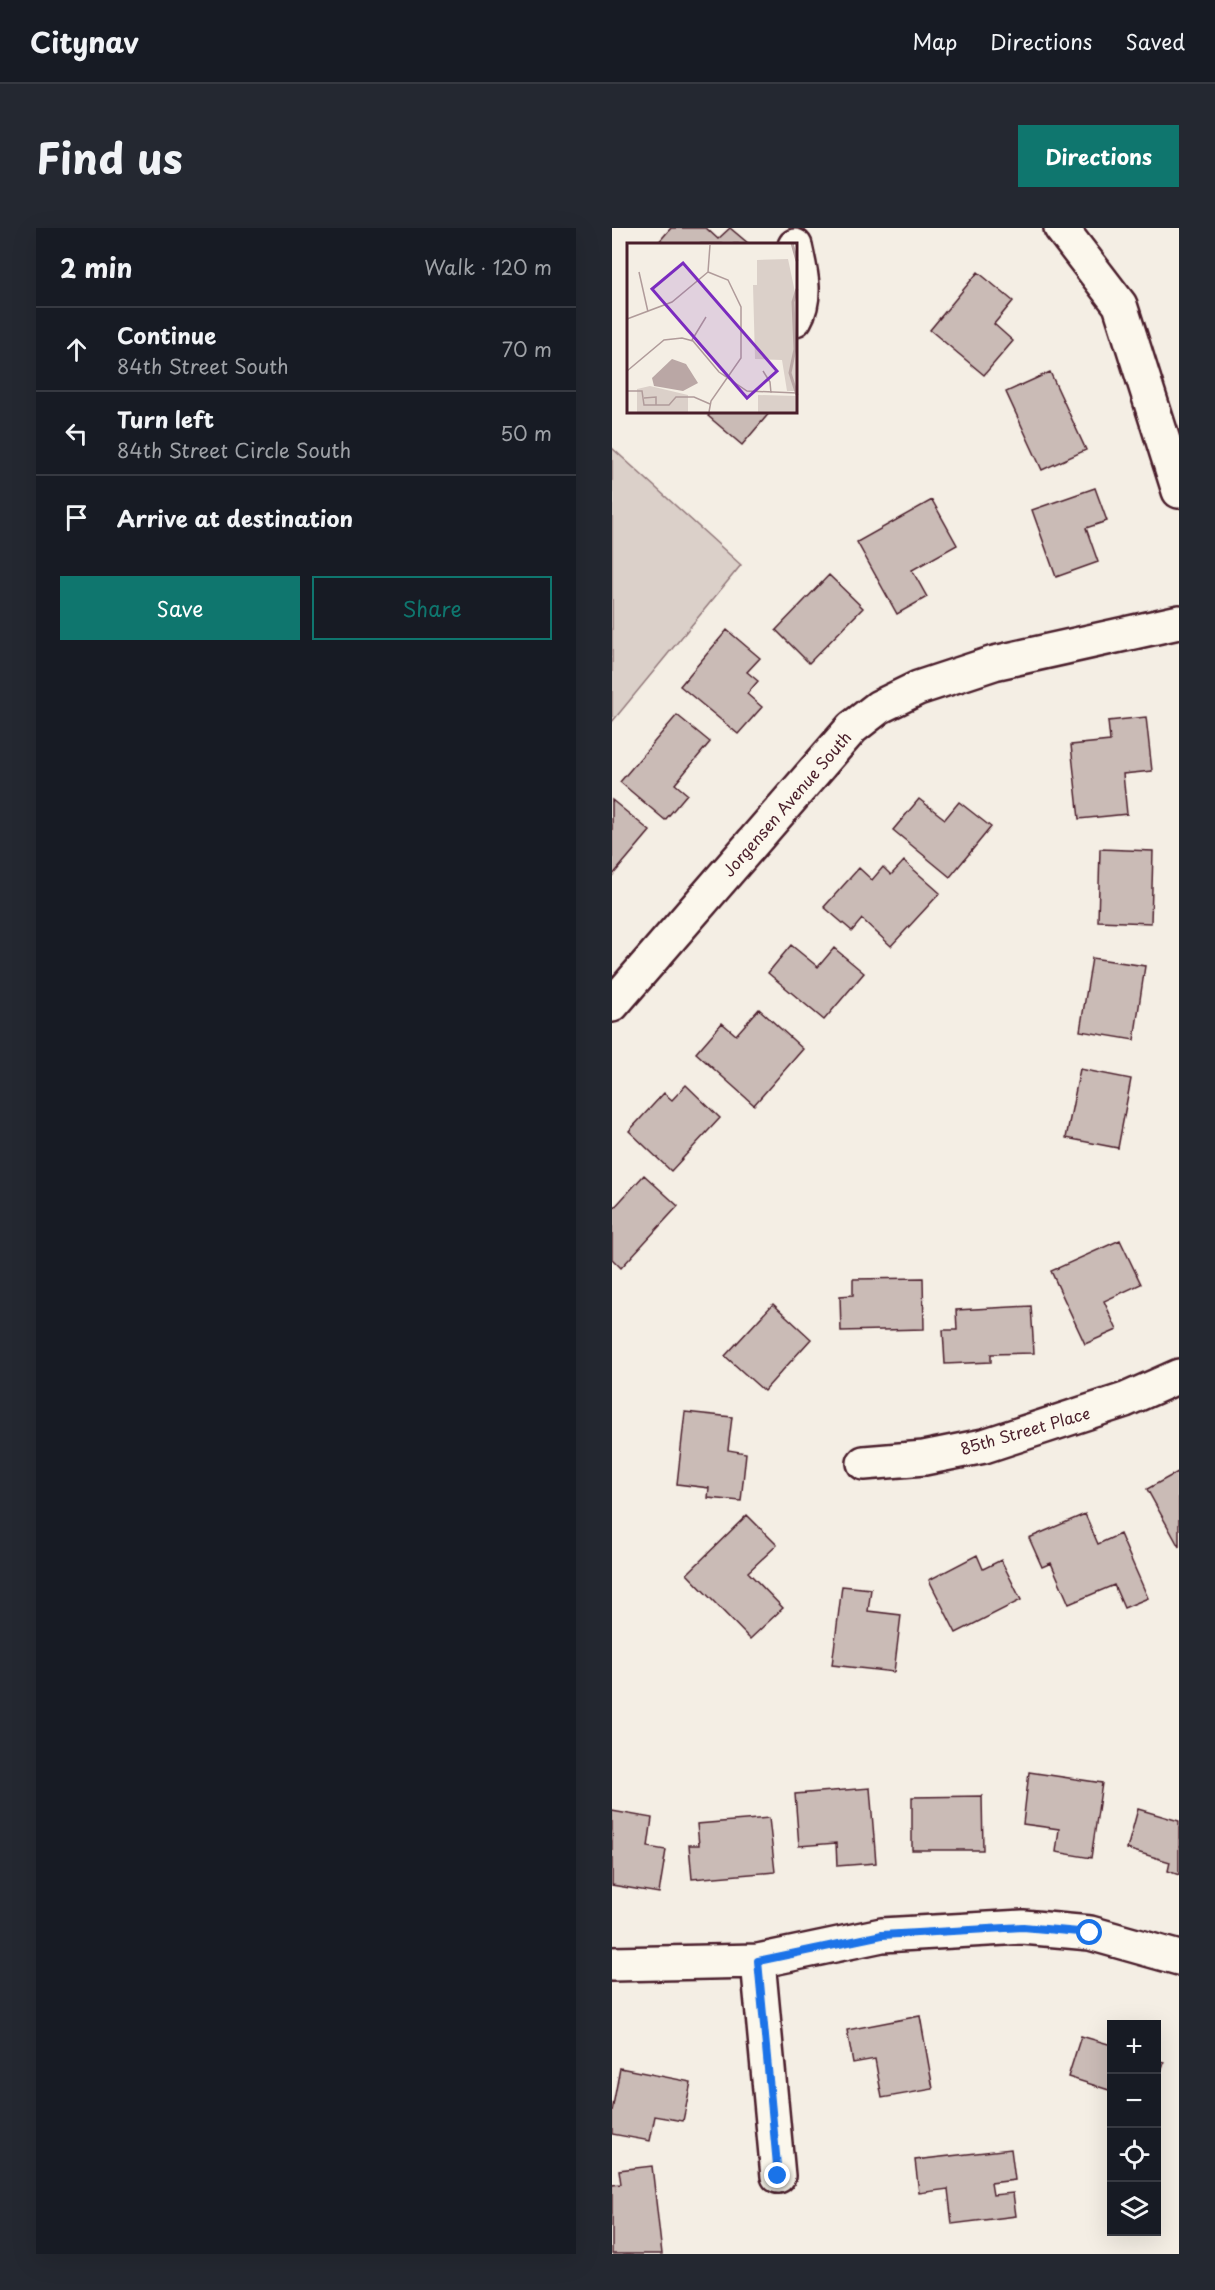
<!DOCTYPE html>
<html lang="en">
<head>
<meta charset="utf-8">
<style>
  :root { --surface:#171b24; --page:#242831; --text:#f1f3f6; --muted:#9ea1a6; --line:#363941; --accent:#0f766e }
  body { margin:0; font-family:"Playpen Sans",sans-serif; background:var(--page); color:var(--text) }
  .controls { position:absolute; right:18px; bottom:18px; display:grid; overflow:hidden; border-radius:0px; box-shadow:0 6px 24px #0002 }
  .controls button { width:54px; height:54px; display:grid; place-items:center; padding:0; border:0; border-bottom:2px solid var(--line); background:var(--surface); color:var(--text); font:30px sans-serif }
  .stop { position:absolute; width:18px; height:18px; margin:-14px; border:4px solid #1a73e8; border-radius:50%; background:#fff }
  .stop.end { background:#1a73e8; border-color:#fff; box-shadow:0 2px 6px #0008 }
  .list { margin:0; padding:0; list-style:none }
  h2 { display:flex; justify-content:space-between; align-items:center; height:78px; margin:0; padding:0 24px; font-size:26px }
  h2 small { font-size:20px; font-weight:400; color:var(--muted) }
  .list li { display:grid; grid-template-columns:39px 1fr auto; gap:18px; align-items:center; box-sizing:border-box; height:84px; padding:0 24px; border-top:2px solid var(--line) }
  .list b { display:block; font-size:22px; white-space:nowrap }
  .list p { margin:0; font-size:20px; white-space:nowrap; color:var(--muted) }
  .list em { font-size:20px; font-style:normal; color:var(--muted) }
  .actions { display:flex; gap:12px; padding:18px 24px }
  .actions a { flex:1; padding:14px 0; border:2px solid var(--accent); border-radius:0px; text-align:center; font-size:21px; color:var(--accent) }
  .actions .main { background:var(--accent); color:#fff }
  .icon { flex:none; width:33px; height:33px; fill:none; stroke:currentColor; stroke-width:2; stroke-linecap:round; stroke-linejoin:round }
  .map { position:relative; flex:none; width:567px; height:2026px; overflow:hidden; border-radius:0px }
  header { display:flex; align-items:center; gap:36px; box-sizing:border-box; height:84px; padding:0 30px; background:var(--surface); border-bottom:2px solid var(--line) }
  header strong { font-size:28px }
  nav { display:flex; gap:33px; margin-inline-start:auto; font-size:21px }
  .intro { display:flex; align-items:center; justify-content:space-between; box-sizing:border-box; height:144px; padding:0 36px }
  h1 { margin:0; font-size:42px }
  .button { padding:15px 27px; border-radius:0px; background:var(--accent); color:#fff; font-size:21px; font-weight:700 }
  main { display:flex; gap:36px; padding:0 36px }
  aside { flex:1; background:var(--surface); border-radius:0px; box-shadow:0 6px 24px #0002 }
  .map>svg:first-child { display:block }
  .green { fill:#dbd0c9; stroke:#92787a; stroke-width:1.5 }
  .building { fill:#cabbb6; stroke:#4a1f2b; stroke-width:1.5 }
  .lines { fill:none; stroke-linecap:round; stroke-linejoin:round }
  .minor-casing { stroke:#4a1f2b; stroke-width:38 }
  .minor { stroke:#fbf7ec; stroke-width:33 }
  .route { stroke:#1a73e8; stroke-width:8 }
  .labels { text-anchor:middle; stroke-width:6; stroke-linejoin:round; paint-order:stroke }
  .street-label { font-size:16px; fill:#4a1f2b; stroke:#fbf7ec }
  .inset-river { fill:none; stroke:#baa7a5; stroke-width:3 }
  .inset-road { fill:none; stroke:#b09b9a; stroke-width:1.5 }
  .view { fill:#7b2cbf; fill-opacity:0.15; stroke:#7b2cbf; stroke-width:3 }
  .inset-edge { fill:none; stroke:#4a1f2b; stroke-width:3 }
</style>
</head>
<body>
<header>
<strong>Citynav</strong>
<nav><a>Map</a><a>Directions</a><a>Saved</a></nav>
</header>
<div class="intro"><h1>Find us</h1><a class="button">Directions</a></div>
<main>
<aside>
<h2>2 min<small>Walk · 120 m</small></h2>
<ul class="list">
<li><svg class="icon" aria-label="ahead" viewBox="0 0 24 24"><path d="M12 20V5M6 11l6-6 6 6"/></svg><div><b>Continue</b><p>84th Street South</p></div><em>70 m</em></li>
<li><svg class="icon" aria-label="left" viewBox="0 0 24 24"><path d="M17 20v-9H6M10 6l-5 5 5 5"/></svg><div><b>Turn left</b><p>84th Street Circle South</p></div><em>50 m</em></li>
<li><svg class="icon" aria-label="arrive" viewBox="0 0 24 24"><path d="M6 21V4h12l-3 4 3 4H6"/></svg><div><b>Arrive at destination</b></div></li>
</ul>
<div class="actions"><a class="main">Save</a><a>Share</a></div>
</aside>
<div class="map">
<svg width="567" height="2026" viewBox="0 0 567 2026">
  <rect width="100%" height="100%" fill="#f4eee4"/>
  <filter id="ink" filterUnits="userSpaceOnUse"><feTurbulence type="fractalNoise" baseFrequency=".0167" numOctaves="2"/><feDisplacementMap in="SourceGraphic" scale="12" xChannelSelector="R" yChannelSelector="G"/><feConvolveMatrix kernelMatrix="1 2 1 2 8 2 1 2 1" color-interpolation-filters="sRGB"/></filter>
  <g filter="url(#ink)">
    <!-- green -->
    <path class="green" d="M0 220 129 337 0 494Z"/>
    <!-- building -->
    <path class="building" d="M59 0H94L106 11 118 0 137 16H45Z
      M366 44 401 73 382 96 401 113 372 147 318 102Z
      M438 144 474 222 430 242 394 164Z
      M101 183H159L130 217 96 188Z
      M483 260 495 293 474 300 486 334 444 349 420 282Z
      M320 272 345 317 300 342 315 369 285 386 245 314Z
      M217 347 251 380 197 435 164 402Z
      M115 402 148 430 135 444 146 453 135 466 150 479 126 506 68 458Z
      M65 487 98 514 63 556 75 566 53 592 8 554Z
      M534 489 540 543 511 546 515 586 467 591 459 517 498 513 496 493Z
      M307 571 333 591 347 574 379 599 338 649 281 602Z
      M0 572 38 603 0 648Z
      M488 621 541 623 539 695 486 693Z
      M292 633 328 665 279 718 250 691 240 703 212 679 247 640 260 652 271 639 279 647Z
      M179 717 206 739 222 720 252 745 212 792 156 745Z
      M480 730 533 738 522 812 468 803Z
      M147 781 191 821 142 877 84 825 110 795 124 807Z
      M468 841 519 851 506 920 454 910Z
      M74 857 108 890 59 943 17 903 52 865 60 872Z
      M32 947 66 978 9 1040 0 1031V982Z
      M508 1012 529 1056 492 1073 505 1102 473 1116 439 1043Z
      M311 1050 312 1101 229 1103 228 1068 241 1067V1051Z
      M161 1076 199 1111 152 1163 113 1128Z
      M419 1078 422 1125 379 1126V1134L333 1136 331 1102H345L344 1082Z
      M73 1184 120 1189 116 1222 134 1225 129 1273 96 1270 97 1260 65 1256Z
      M566 1244 567 1245V1319L535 1261Z
      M473 1286 486 1316 508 1306 536 1370 512 1380 502 1357 457 1376 439 1335 430 1339 417 1310Z
      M135 1287 165 1317 136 1344 171 1380 138 1411 75 1346Z
      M365 1327 371 1341 389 1332 409 1372 344 1405 317 1352Z
      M230 1358 259 1361 256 1383 289 1387 282 1444 220 1437Z
      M417 1544 490 1555 479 1630 444 1624 447 1601 411 1596Z
      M258 1560 264 1635 225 1638 224 1615 187 1618 183 1566Z
      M370 1568 371 1622H300V1569Z
      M526 1581 567 1593V1647L556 1643 558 1634 515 1621Z
      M0 1583 40 1590 36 1619 54 1622 47 1665 0 1657Z
      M157 1590 163 1644 80 1651 77 1617H87L85 1596Z
      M308 1788 321 1861 270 1870 263 1831 241 1835 235 1802Z
      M469 1808 500 1817V1863L456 1849Z
      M544 1832 552 1834 544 1859Z
      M8 1840 79 1854 71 1893 43 1888 38 1913 0 1906V1883Z
      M399 1921 403 1952 379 1955 381 1967 401 1965 404 1988 340 1996 336 1961 307 1965 303 1932Z
      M40 1938 50 2026H0V1957L9 1956 7 1942Z"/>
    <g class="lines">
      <defs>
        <path id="minor" d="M449 0 508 77 567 263
          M183 18C188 42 196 68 183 91
          M0 777 240 500 267 479 306 460 382 435 567 394
          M252 1235 312 1230 372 1218 513 1172 567 1148
          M146 1733 166 1948
          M0 1736 146 1733 270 1707 411 1699 478 1705 567 1730"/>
      </defs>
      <!-- minor casing -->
      <use href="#minor" class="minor-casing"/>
      <!-- minor -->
      <use href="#minor" class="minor"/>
    </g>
  </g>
  <g class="lines" filter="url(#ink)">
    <!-- route -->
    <path class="route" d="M166 1948 146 1733 270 1707 411 1699 478 1705"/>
  </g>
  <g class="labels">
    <!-- street labels -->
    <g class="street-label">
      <text transform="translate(175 576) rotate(-49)" y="6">Jorgensen Avenue South</text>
      <text transform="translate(413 1203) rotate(-16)" y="6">85th Street Place</text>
    </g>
  </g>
  <!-- overview -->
  <g transform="translate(15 15)">
    <rect width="170" height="170" fill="#f4eee4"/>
    <path d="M161 16 169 54V148H160L155 117 128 116 126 42H130V17ZM23 143 61 152V169H10V146ZM131 152 169 153V169H131Z" fill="#dbd0c9"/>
    <path d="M45 116 59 121 71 140 56 148 27 143 25 135Z" fill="#baa7a5"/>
    <path class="inset-river" d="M165 0 170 18M170 46 166 59 168 106 163 130 170 152"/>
    <path class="inset-road" d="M12 29 21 69M81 29 101 37 114 64V115L84 158 82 169M81 29 83 2M0 76 45 59 81 29M65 97 79 74M0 128 37 97 55 95 66 98 92 129 120 148 170 150M136 128 143 139 144 150M0 148H15L17 162H42L49 154H67L83 161M17 155 29 154V162"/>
    <path class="view" d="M56 20 150 128 120 155 25 46Z"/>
    <rect width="170" height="170" class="inset-edge"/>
  </g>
</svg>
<div class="controls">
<button>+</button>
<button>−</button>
<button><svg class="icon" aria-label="locate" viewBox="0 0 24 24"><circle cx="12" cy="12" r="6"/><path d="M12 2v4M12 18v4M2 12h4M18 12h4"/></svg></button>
<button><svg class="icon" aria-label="layers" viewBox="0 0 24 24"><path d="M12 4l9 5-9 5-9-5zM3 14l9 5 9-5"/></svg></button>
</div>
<div class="stop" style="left:478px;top:1705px"></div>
<div class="stop end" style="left:166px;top:1948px"></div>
</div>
</main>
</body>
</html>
